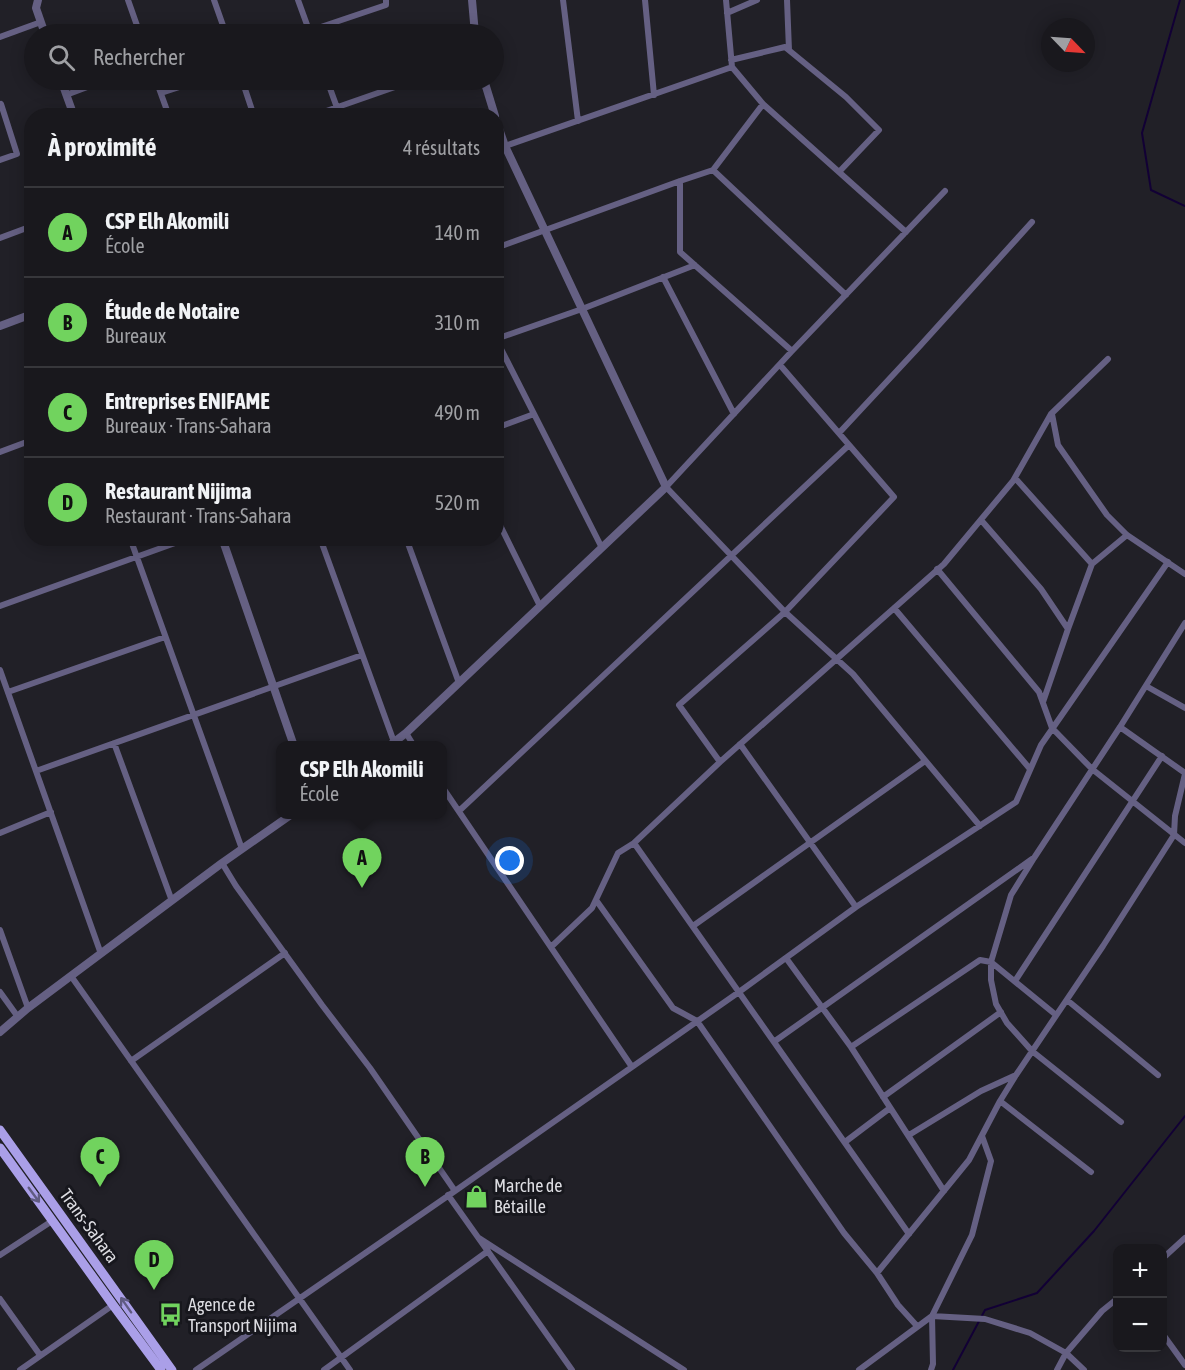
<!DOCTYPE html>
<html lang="fr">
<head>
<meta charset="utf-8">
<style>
  :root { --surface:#19181d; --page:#222126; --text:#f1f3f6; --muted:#9fa0a4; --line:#37373b; --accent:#71d35e }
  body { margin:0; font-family:"Asap Condensed",sans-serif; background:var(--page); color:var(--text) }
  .controls { position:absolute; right:18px; bottom:18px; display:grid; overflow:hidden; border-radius:12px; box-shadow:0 3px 15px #0003 }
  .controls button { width:54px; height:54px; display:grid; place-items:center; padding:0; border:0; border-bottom:2px solid var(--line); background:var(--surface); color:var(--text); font:30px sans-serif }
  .compass { position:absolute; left:1041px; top:18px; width:54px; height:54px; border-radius:50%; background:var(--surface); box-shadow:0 3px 15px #0003; rotate:115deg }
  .you { position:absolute; left:510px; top:861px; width:21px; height:21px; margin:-15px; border:4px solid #fff; border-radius:50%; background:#1a73e8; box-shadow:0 0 0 9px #1a73e833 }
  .badge { display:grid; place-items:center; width:39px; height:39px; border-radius:50%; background:var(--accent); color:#111; font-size:20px; font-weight:700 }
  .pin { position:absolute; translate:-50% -50px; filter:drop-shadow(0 2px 3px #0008) }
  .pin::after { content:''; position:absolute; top:32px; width:21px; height:18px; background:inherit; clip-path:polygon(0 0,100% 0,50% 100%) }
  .popup { position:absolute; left:276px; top:741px; width:171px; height:78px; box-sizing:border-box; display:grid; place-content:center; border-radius:12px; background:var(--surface); filter:drop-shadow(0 2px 4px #0005); font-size:20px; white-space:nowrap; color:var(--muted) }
  .popup b { font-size:22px; color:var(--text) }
  .popup::after { content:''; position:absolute; left:50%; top:100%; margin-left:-12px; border:12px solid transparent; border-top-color:var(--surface) }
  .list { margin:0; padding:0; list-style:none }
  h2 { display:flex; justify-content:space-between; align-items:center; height:78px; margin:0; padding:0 24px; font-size:26px }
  h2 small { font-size:20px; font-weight:400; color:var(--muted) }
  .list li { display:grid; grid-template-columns:39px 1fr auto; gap:18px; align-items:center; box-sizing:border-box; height:90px; padding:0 24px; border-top:2px solid var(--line) }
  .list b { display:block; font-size:22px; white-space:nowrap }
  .list p { margin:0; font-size:20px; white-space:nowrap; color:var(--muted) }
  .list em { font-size:20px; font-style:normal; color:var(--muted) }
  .icon { flex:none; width:33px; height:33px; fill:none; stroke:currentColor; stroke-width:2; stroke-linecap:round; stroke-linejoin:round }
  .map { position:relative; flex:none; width:1185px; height:1370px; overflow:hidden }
  .search { position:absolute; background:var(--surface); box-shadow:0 3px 15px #0003; left:24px; top:24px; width:480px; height:66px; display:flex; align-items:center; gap:15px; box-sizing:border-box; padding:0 21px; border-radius:33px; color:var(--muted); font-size:22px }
  .panel { position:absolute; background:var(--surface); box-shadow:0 3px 15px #0003; left:24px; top:108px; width:480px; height:438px; border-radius:24px }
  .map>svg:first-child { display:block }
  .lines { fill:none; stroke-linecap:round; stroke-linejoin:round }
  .stream { stroke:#120035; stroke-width:2 }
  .minor { stroke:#656083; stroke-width:6 }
  .tertiary { stroke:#656083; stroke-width:8 }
  .primary { stroke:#aa9fe8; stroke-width:9 }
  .oneway { stroke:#605b82 }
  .labels { text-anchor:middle; stroke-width:6; stroke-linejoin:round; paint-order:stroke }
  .poi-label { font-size:18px; fill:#dcdce1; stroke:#17171d; text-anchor:start }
  .street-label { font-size:18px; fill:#dcdce1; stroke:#17171d }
</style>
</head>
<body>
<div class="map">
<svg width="1185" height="1370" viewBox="0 0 1185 1370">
  <rect width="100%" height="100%" fill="#212027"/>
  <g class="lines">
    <!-- stream -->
    <path class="stream" d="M1180 0 1142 133 1151 190 1185 206
      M953 1370 985 1310 1037 1293 1094 1231 1185 1116"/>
    <!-- minor -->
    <path class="minor" d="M128 0 140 34
      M214 0 226 34
      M298 0 310 33
      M563 0 578 121
      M645 0 654 95
      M726 0 732 67 763 104 906 232
      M787 0 789 50
      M727 13 757 0
      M309 31 386 5V0
      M0 37 41 22
      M731 60 785 47 846 97 879 130 839 172
      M156 80 169 116
      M242 80 254 116
      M327 80 340 116
      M161 93 201 80
      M66 95 106 80
      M0 105 1 104 17 154 0 160
      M312 116 415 80
      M505 146 732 67
      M713 170 846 295
      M680 181V252L792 351
      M945 191 792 351 666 487 785 612 853 674 980 826
      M0 238 32 226
      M496 248 680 181 713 170 763 104
      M663 277 734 414
      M496 339 602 548
      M496 339 582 309 695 265
      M1052 414 1058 445 1107 515 1127 535 1185 574
      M496 428 534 414
      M839 433 919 347 1032 222
      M0 452 32 440
      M1015 478 1092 564 1068 629
      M496 517 540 606
      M981 520 1041 589 1068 629 1043 702
      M130 538 242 849
      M320 538 394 742
      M406 538 459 683
      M1092 564 1127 535
      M937 569 1039 692 1052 728 1092 769 1185 843
      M0 606 189 538
      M894 608 1030 769
      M0 670 101 954
      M1146 686 1185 708
      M8 692 165 637
      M1120 727 1185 773
      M406 733 414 746
      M114 743 172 901
      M740 744 856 907
      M720 762 679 705 785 612 894 497 780 365
      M36 771 362 655
      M443 788 632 1067
      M459 811 849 445
      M0 833 51 812
      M634 843 909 1234
      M222 863 236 886 322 1005 370 1068 455 1191
      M596 900 673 1008 697 1021 844 1233 877 1273 898 1305 917 1326
      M693 926 925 761
      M0 930 28 1008
      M551 947 592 908 618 853 634 843 720 762 944 564 1013 481 1051 414 1108 359
      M786 958 851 1047 944 1191
      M71 976 350 1370
      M1015 981 1162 756
      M0 992 18 1017
      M1067 1000 1158 1075
      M775 1041 1032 859
      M851 1047 980 960 991 962 1056 1015
      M131 1061 285 953
      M883 1097 1001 1012
      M1000 1101 1091 1172
      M1121 1122 1032 1051 1007 1023 996 1004 991 980V962L1011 895 1034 858 1120 727 1185 623
      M909 1135 981 1091 1016 1075
      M845 1142 890 1108
      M448 1195 572 1370
      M479 1238 684 1370
      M0 1255 52 1221
      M1162 1259 1185 1238
      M877 1273 969 1160 1000 1101 1016 1075 1103 946 1174 835 1175 816 1185 774
      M0 1299 40 1355
      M1162 1333 1185 1365
      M20 1370 113 1305
      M196 1370 455 1191 739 992 856 907 1016 802 1041 745 1168 562
      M324 1370 488 1251
      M859 1370 932 1316 985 1319 1030 1333 1066 1353 1084 1370
      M931 1370 933 1364 932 1316 972 1235 991 1161 982 1136
      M1057 1370 1066 1353 1102 1311 1118 1298"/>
    <!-- tertiary -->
    <path class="tertiary" d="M38 0 36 8 45 34
      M472 0 475 34
      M61 80 74 116
      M484 80 495 116
      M0 326 32 314
      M222 538 294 746
      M389 746 406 733 666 487 505 146 496 120
      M0 1032 28 1008 222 863 292 814"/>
    <!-- primary -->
    <path class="primary" d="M0 1130 172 1370
      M0 1148 113 1305 161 1370"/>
  </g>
  <!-- one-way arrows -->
  <defs><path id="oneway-shaft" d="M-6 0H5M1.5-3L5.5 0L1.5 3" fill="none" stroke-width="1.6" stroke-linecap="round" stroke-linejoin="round" transform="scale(1.5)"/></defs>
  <g class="oneway">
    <use href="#oneway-shaft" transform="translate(34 1195) rotate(54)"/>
    <use href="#oneway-shaft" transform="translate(126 1305) rotate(-125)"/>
  </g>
  <!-- icons -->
  <defs>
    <symbol id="shop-bare" viewBox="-9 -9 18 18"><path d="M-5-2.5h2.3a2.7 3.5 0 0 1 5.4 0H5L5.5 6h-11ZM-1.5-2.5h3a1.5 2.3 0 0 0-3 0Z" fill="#71d35e" stroke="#17171d" stroke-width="2.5" paint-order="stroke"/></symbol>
    <symbol id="bus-bare" viewBox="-9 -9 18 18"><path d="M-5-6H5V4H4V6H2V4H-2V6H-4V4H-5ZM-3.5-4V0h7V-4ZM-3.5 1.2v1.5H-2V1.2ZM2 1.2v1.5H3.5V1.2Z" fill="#71d35e" stroke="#17171d" stroke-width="2.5" paint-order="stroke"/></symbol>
  </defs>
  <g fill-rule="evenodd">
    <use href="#shop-bare" x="460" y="1180" width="33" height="33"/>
    <use href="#bus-bare" x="154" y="1298" width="33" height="33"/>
  </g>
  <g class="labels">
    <!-- poi labels -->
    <g class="poi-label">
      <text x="494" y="1192">Marche de<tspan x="494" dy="21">Bétaille</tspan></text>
      <text x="188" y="1311">Agence de<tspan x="188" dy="21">Transport Nijima</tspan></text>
    </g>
    <!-- street labels -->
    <g class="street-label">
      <text transform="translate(89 1226) rotate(54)" y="6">Trans-Sahara</text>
    </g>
  </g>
</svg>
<div class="controls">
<button>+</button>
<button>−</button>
</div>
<svg class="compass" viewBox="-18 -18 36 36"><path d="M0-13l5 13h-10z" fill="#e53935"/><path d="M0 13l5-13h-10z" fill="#9fa0a4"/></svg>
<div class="you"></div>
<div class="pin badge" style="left:362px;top:888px">A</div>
<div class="popup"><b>CSP Elh Akomili</b>École</div>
<div class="pin badge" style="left:425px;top:1187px">B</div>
<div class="pin badge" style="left:100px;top:1187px">C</div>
<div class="pin badge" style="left:154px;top:1290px">D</div>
<div class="search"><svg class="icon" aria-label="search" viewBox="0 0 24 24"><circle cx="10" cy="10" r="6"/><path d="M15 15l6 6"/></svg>Rechercher</div>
<section class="panel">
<h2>À proximité<small>4 résultats</small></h2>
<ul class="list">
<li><span class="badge">A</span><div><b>CSP Elh Akomili</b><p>École</p></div><em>140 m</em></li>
<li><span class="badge">B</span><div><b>Étude de Notaire</b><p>Bureaux</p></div><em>310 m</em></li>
<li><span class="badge">C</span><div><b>Entreprises ENIFAME</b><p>Bureaux · Trans-Sahara</p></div><em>490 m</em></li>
<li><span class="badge">D</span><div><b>Restaurant Nijima</b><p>Restaurant · Trans-Sahara</p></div><em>520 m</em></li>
</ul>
</section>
</div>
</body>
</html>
